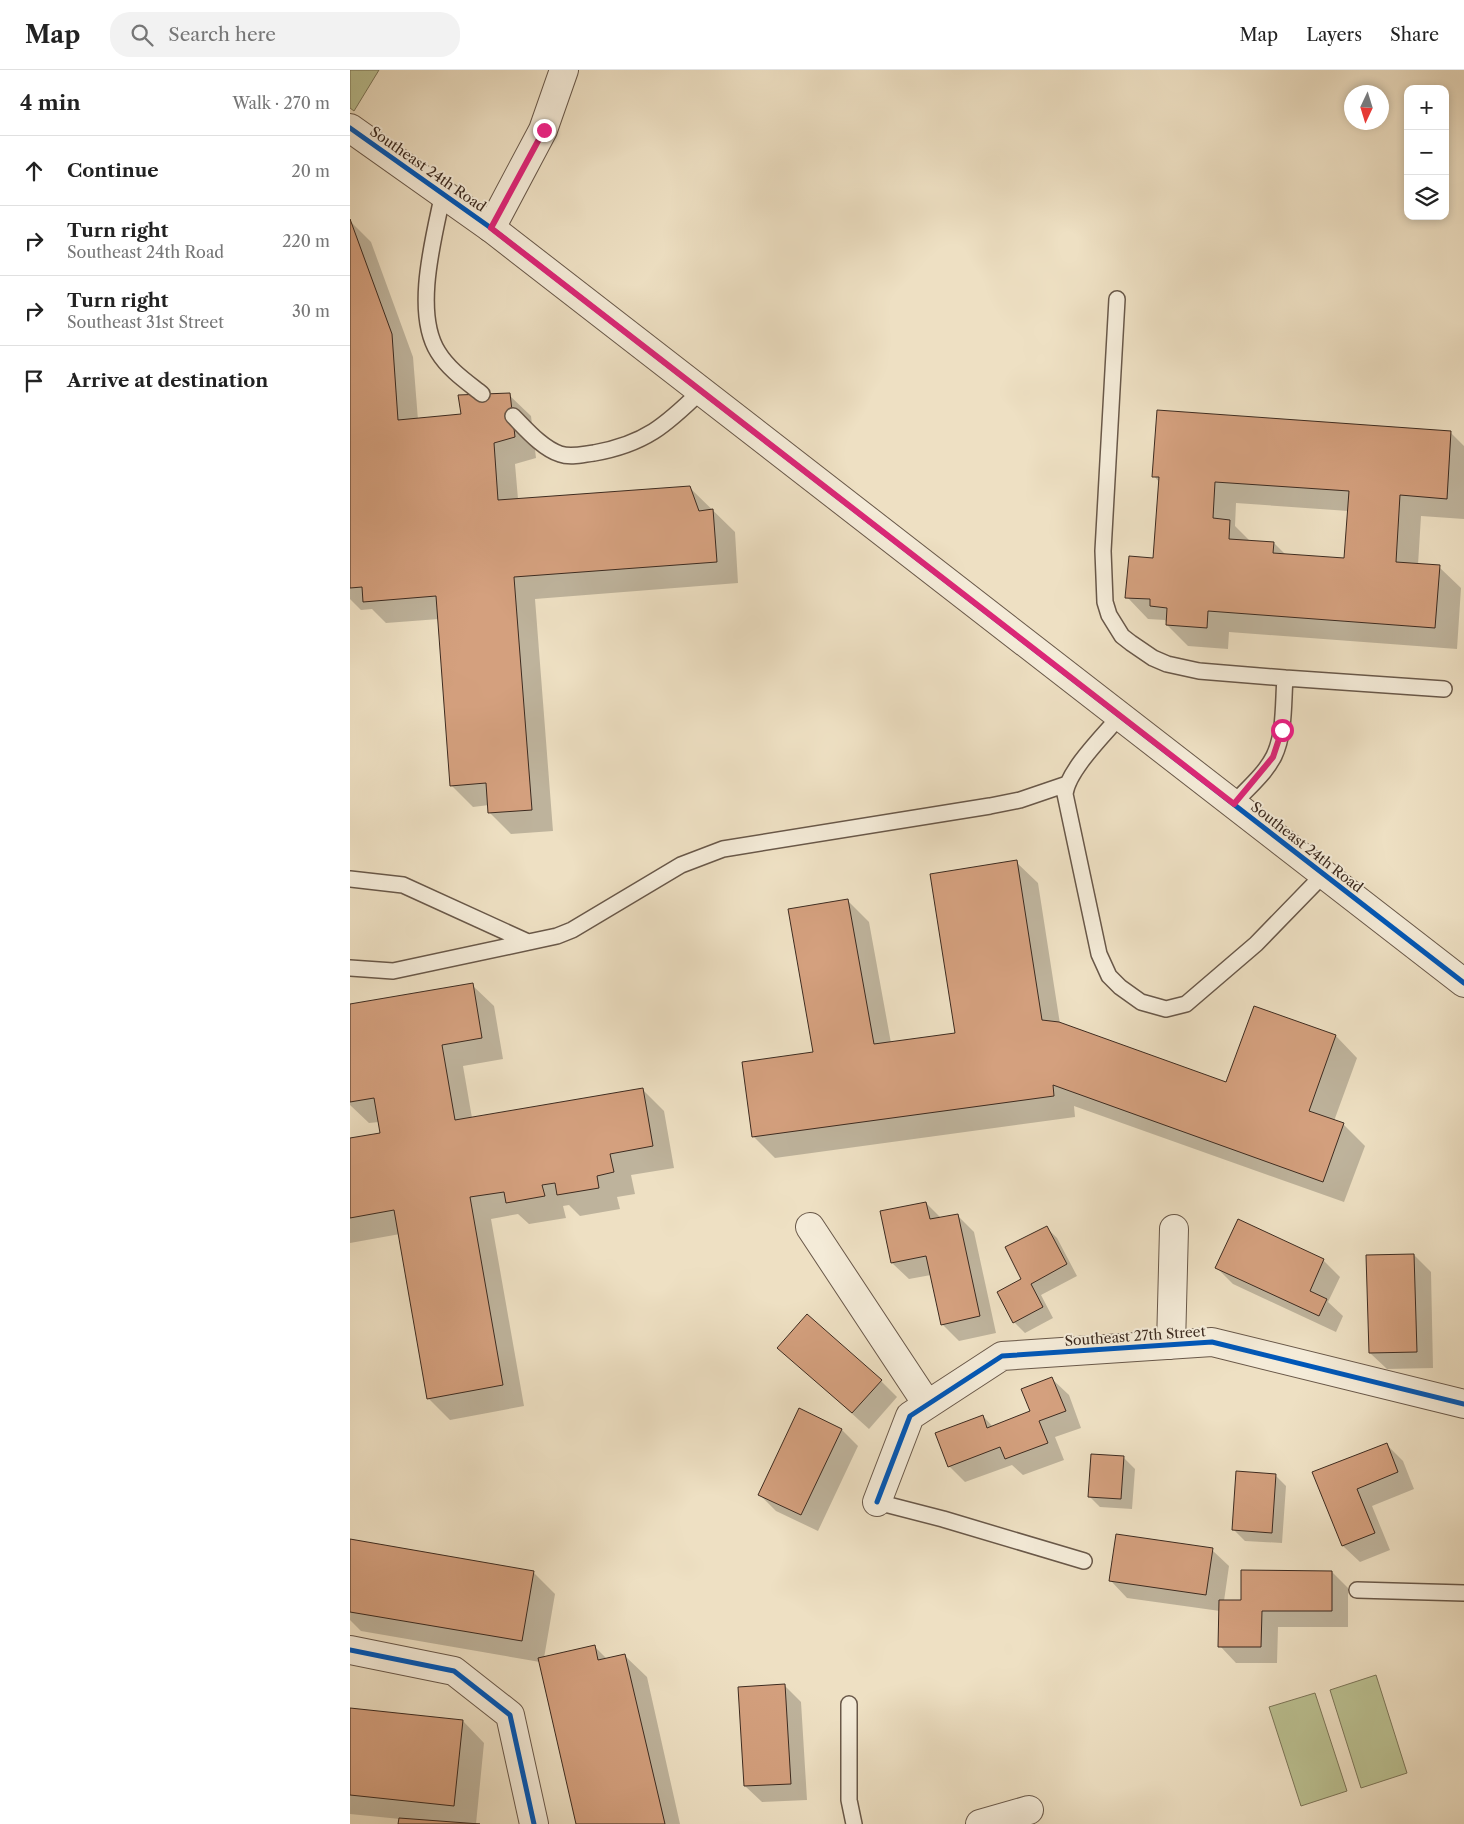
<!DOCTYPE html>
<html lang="en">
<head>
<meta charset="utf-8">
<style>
  :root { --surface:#fff; --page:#f2f2f2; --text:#222; --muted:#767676; --line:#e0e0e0 }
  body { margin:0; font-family:"Libre Caslon Text",serif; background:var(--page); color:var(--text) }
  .controls { position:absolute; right:15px; top:15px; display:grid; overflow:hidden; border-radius:10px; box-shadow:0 2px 8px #0003 }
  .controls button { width:45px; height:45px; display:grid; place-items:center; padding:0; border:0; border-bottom:1px solid var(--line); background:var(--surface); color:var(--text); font:25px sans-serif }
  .compass { position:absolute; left:994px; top:15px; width:45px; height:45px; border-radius:50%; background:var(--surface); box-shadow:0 2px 8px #0003; rotate:184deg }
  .stop { position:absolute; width:15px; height:15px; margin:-11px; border:4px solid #db2777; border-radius:50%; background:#fff }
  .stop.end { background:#db2777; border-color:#fff; box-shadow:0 1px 5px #0008 }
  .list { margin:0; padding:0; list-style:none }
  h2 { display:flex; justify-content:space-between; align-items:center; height:65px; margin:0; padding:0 20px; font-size:21px }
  h2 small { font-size:16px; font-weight:400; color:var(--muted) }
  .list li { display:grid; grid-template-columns:32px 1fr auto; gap:15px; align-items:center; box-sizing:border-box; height:70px; padding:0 20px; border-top:1px solid var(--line) }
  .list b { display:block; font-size:19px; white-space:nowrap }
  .list p { margin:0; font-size:16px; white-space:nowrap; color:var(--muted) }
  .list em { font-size:16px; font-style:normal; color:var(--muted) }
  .icon { flex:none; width:28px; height:28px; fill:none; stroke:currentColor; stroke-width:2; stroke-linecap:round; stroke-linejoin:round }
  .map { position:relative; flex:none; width:1114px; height:1754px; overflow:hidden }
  header { display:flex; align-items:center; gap:30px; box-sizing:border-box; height:70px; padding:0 25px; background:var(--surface); border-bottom:1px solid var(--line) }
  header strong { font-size:24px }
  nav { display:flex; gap:28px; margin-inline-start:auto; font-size:18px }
  .search { width:350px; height:45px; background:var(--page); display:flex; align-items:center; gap:12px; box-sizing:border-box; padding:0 18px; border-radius:20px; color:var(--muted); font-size:19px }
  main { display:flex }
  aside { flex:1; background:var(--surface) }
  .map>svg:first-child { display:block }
  .green { fill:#bbc192; stroke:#7c7659 }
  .shadow { fill:#0003; fill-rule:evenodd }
  .building { fill:#d4a07e; stroke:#3d2b20; fill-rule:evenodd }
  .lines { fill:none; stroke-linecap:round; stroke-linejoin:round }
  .service-casing { stroke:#695849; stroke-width:18 }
  .minor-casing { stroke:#695849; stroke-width:30 }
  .tertiary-casing { stroke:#695849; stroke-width:30 }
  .service { stroke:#f4ebd8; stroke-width:15 }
  .minor { stroke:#f4ebd8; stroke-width:28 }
  .tertiary { stroke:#f4ebd8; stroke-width:28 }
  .cycleway-casing { stroke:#f4ebd8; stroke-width:8 }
  .cycleway { stroke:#0057b8; stroke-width:5 }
  .route { stroke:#db2777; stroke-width:6 }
  .labels { text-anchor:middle; stroke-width:4; stroke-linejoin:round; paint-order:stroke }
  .street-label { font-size:14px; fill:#3d2b20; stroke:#f4ebd8 }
</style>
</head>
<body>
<header>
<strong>Map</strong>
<div class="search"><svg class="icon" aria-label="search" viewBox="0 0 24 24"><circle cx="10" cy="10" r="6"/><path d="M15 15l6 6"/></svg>Search here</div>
<nav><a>Map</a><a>Layers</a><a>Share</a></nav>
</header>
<main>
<aside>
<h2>4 min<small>Walk · 270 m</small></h2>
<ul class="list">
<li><svg class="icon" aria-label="ahead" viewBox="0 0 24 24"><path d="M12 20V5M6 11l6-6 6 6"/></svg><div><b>Continue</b></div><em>20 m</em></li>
<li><svg class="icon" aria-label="right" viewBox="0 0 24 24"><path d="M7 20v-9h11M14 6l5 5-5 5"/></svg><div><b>Turn right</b><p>Southeast 24th Road</p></div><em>220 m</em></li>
<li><svg class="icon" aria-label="right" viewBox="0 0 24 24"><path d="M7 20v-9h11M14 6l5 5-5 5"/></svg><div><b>Turn right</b><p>Southeast 31st Street</p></div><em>30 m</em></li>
<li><svg class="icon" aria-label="arrive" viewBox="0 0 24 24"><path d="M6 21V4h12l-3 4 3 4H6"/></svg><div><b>Arrive at destination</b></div></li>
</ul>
</aside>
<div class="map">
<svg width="1114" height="1754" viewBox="0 0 1114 1754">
  <rect width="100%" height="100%" fill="#eee0c3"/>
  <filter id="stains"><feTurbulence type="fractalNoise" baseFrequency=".004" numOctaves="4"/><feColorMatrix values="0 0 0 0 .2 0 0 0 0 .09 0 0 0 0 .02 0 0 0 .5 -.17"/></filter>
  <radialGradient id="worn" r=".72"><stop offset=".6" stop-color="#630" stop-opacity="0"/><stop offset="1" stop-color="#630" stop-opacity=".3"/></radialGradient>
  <!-- green -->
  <path class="green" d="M0 0H29L4 41 0 38Z
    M1026 1605 1057 1703 1011 1718 980 1620Z
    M965 1623 997 1721 951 1736 919 1637Z"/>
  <!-- shadow -->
  <path class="shadow" d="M0 151 21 172 63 287 68 350 113 345 159 325 181 346 186 388 165 394 168 429 339 417 385 462 388 513 185 529 203 761 161 764 139 742V735L123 737 101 715 89 549 36 553 22 539 11 540 0 529Z
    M1101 363 1114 376V449L1071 446 1068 495 1089 497 1111 518 1107 579 879 562 878 579 838 576 817 555 815 550 798 549 777 527 804 490 810 413 804 406ZM886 433 998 441 995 490 936 485 924 473 900 471 885 456Z
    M666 792 688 813 710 954 877 1014 905 937 986 966 1007 988 984 1051 993 1054 1015 1076 994 1132 724 1036 725 1047 425 1088 403 1066 464 983 497 830 519 852 541 973 607 964Z
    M122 915 144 936 153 989 113 996 122 1048 292 1019 314 1041 324 1098 281 1105 285 1124 267 1127 270 1139 230 1146 219 1135 213 1136 216 1148 179 1154 168 1144 141 1149 174 1336 100 1350 78 1328 50 1164 0 1173V1069L31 1064 29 1052 19 1053 0 1035V936Z
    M576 1133 591 1148 607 1145 624 1162 646 1263 609 1271 592 1254 581 1205 559 1209 542 1193Z
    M696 1157 707 1168 727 1206 691 1225 703 1248 675 1263 664 1252 673 1209Z
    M1064 1185 1081 1202 1083 1298 1037 1299 1020 1283Z
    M973 1190 990 1207 978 1232 993 1246 986 1262 883 1214 866 1197Z
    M429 1278 531 1311 547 1327 519 1359Z
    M702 1309 719 1325 731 1358 705 1367 714 1390 673 1405 662 1395 615 1412 599 1396 633 1346 643 1357 681 1342Z
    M492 1360 508 1376 468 1461 426 1441 410 1425Z
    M1036 1374 1053 1391 1064 1419 1022 1436 1040 1480 1010 1492 993 1476 964 1403Z
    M774 1388 785 1399 782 1439 750 1437 739 1426Z
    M925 1405 936 1416 932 1473 895 1471 884 1460Z
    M1 1471 184 1503 205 1524 194 1588 244 1576 258 1590 275 1586 297 1607 330 1754H227L190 1592 11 1561 0 1550Z
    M862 1480 879 1496 874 1531H892L982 1502 998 1518V1557H928L927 1593H886L870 1576V1541L777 1528 761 1511Z
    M434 1615 451 1632 457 1730 412 1732 395 1716Z
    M0 1639 113 1651 134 1673 126 1754H49L50 1749 0 1744Z"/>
  <!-- building -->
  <path class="building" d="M0 149 42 264 48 350 111 344 108 325 160 323 165 367 144 373 148 430 340 416 349 441 363 439 367 492 164 507 182 740 138 743 136 713 100 716 86 526 13 532 12 517 0 518Z
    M807 340 1101 361 1097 429 1050 425 1046 492 1090 495 1085 558 858 541 857 558 816 555 817 538 800 536V529L775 528 779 486 803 488 809 407H802ZM865 412 999 421 994 488 923 483 924 472 879 469 880 450 863 448Z
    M667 790 692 950 709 952 876 1012 904 936 986 965 959 1041 994 1053 973 1112 703 1015 704 1026 402 1067 392 992 463 982 438 839 498 829 524 974 605 963 580 804Z
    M123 913 132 968 92 975 105 1050 293 1018 303 1076 260 1084 264 1102 247 1106 249 1118 207 1125 205 1113 192 1115 195 1126 156 1133 154 1122 120 1127 153 1315 77 1329 44 1140 0 1148V1068L30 1063 24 1028 0 1032V934Z
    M576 1132 580 1149 608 1144 630 1246 591 1255 576 1186 541 1193 530 1141Z
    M888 1149 974 1189 960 1221 977 1229 969 1246 865 1198Z
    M697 1156 717 1194 681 1214 693 1237 663 1253 647 1222 671 1209 655 1177Z
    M1064 1184 1067 1282 1019 1283 1016 1185Z
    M457 1244 532 1310 502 1343 427 1278Z
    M702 1307 716 1341 689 1351 698 1373 655 1389 650 1377 598 1397 585 1363 633 1345 637 1358 680 1341 671 1319Z
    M449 1338 492 1359 451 1445 408 1425Z
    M1037 1373 1048 1402 1007 1419 1025 1463 992 1476 962 1402Z
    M741 1384 774 1386 771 1429 738 1427Z
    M886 1401 926 1404 922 1463 882 1460Z
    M766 1464 863 1478 856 1525 759 1511Z
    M0 1469 184 1501 172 1571 0 1542Z
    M891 1500 982 1501V1541H912L911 1577H868L869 1530H891Z
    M245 1575 248 1590 275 1584 315 1754H226L188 1588Z
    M435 1614 441 1714 394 1716 388 1617Z
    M0 1638 113 1650 104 1736 0 1725Z
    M49 1748 130 1754H48Z"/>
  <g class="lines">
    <defs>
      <path id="service" d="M93 123C84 167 63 242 88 282 99 300 117 312 132 324
        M767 229 753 481 755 532 759 545 772 566 781 573 803 588 817 594 849 601 935 608C933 633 935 663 924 686 915 704 897 719 883 734
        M163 346C176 359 192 378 210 384 221 388 234 384 244 383 295 374 316 355 351 321
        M935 608 1094 619
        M770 646C754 665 718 700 715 724L749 884 759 906 770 917 791 932 816 939 836 934 906 874 974 804
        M0 809 53 815 178 872
        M0 898 43 901 207 866 222 860 331 795 373 779 640 736 670 730 717 714
        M527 1432 593 1449 734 1491
        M1007 1520 1114 1523
        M499 1634V1730L504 1754"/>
      <path id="minor" d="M141 158 193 60 214 0
        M460 1157 577 1334
        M821 1275 824 1159
        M527 1432 560 1346 652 1286 862 1272 1114 1334
        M0 1580 104 1601 160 1645 184 1754
        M630 1754 679 1740"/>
      <path id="tertiary" d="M0 58 141 158 1114 913"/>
    </defs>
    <!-- service casing -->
    <use href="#service" class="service-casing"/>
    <!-- minor casing -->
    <use href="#minor" class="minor-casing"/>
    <!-- tertiary casing -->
    <use href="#tertiary" class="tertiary-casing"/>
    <!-- service -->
    <use href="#service" class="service"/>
    <!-- minor -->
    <use href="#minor" class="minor"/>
    <!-- tertiary -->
    <use href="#tertiary" class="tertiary"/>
    <defs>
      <path id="cycleway" d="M0 58 141 158 1114 913
        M527 1432 560 1346 652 1286 862 1272 1114 1334
        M0 1580 104 1601 160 1645 184 1754"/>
    </defs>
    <!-- cycleway casing -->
    <use href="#cycleway" class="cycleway-casing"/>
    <!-- cycleway -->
    <use href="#cycleway" class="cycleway"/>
  </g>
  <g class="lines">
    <!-- route -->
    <path class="route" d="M194 60 141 158 884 734 923 687 932 660"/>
  </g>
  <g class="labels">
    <!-- street labels -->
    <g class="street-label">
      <text transform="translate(78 99) rotate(35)" y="5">Southeast 24th Road</text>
      <text transform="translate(957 777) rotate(38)" y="5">Southeast 24th Road</text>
      <text transform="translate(785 1266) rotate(-4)" y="5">Southeast 27th Street</text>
    </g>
  </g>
  <rect width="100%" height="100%" filter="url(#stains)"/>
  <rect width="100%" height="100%" fill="url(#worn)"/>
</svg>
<div class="controls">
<button>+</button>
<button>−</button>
<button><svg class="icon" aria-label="layers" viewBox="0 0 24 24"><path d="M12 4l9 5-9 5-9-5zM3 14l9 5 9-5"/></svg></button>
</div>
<svg class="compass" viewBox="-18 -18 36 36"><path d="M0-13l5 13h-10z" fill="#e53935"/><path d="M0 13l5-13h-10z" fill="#767676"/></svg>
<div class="stop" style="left:932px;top:660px"></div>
<div class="stop end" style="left:194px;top:60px"></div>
</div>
</main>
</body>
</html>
